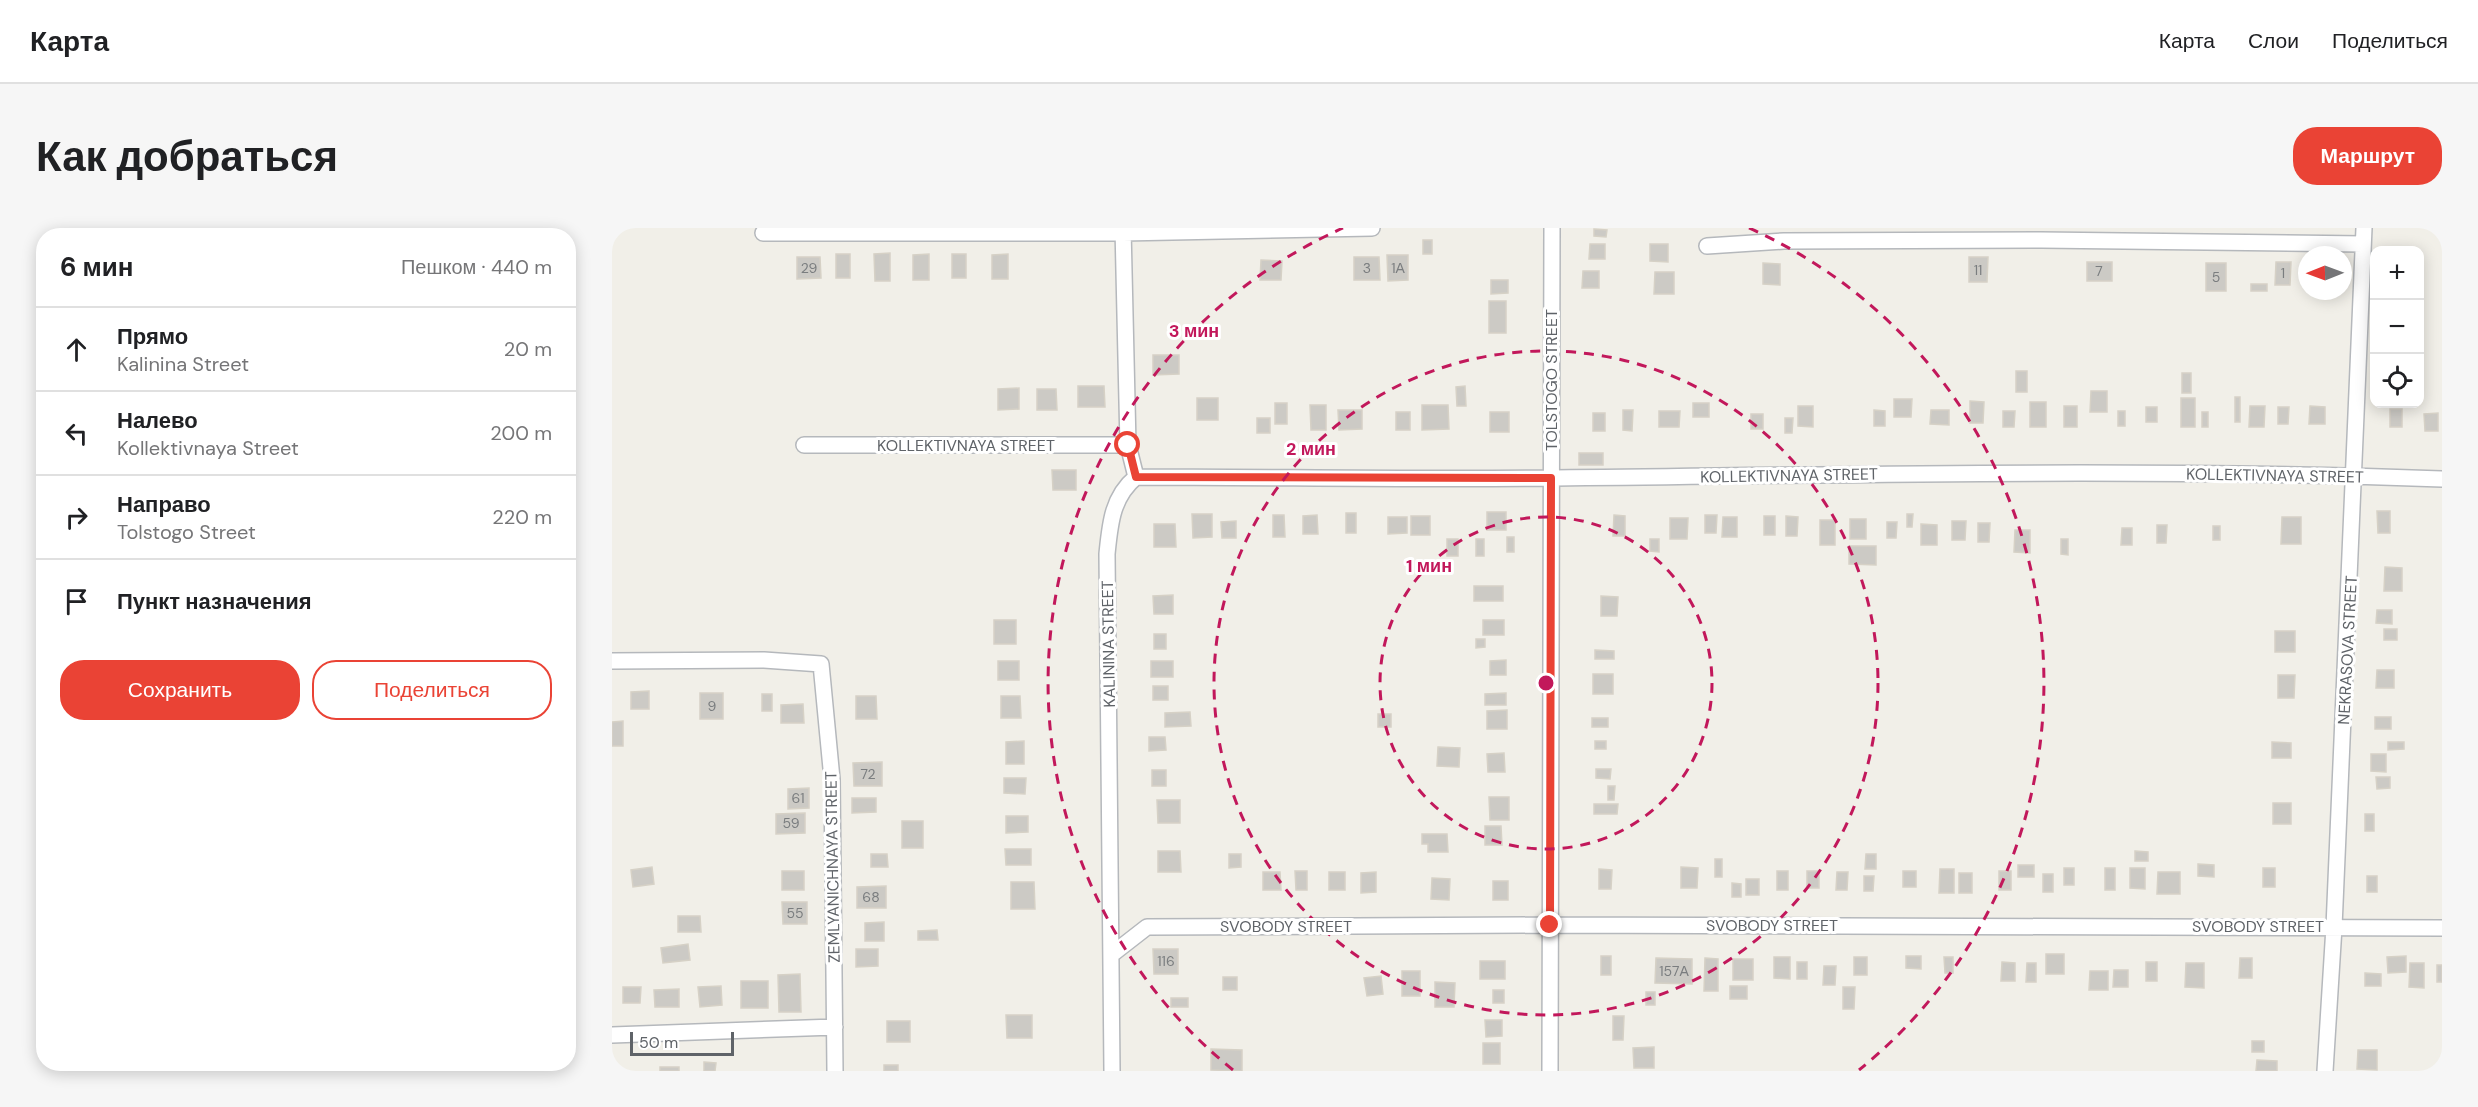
<!DOCTYPE html>
<html lang="ru">
<head>
<meta charset="utf-8">
<style>
  :root { --surface:#fff; --page:#f6f6f6; --text:#202124; --muted:#757577; --line:#e0e0e0; --accent:#ea4335 }
  body { margin:0; font-family:"DM Sans",sans-serif; background:var(--page); color:var(--text) }
  .controls { position:absolute; right:18px; top:18px; display:grid; overflow:hidden; border-radius:12px; box-shadow:0 3px 15px #0003 }
  .controls button { width:54px; height:54px; display:grid; place-items:center; padding:0; border:0; border-bottom:2px solid var(--line); background:var(--surface); color:var(--text); font:30px sans-serif }
  .compass { position:absolute; left:1686px; top:18px; width:54px; height:54px; border-radius:50%; background:var(--surface); box-shadow:0 3px 15px #0003; rotate:269deg }
  .scale { position:absolute; left:18px; bottom:15px; width:104px; box-sizing:border-box; padding-left:6px; border:3px solid #5f6368; border-top:0; font-size:16px; line-height:21px; white-space:nowrap; color:#5f6368; -webkit-text-stroke:4px #fff; paint-order:stroke }
  .stop { position:absolute; width:18px; height:18px; margin:-14px; border:4px solid #ea4335; border-radius:50%; background:#fff }
  .stop.end { background:#ea4335; border-color:#fff; box-shadow:0 2px 6px #0008 }
  .list { margin:0; padding:0; list-style:none }
  h2 { display:flex; justify-content:space-between; align-items:center; height:78px; margin:0; padding:0 24px; font-size:26px }
  h2 small { font-size:20px; font-weight:400; color:var(--muted) }
  .list li { display:grid; grid-template-columns:39px 1fr auto; gap:18px; align-items:center; box-sizing:border-box; height:84px; padding:0 24px; border-top:2px solid var(--line) }
  .list b { display:block; font-size:22px; white-space:nowrap }
  .list p { margin:0; font-size:20px; white-space:nowrap; color:var(--muted) }
  .list em { font-size:20px; font-style:normal; color:var(--muted) }
  .actions { display:flex; gap:12px; padding:18px 24px }
  .actions a { flex:1; padding:14px 0; border:2px solid var(--accent); border-radius:24px; text-align:center; font-size:21px; color:var(--accent) }
  .actions .main { background:var(--accent); color:#fff }
  .icon { flex:none; width:33px; height:33px; fill:none; stroke:currentColor; stroke-width:2; stroke-linecap:round; stroke-linejoin:round }
  .map { position:relative; flex:none; width:1830px; height:843px; overflow:hidden; border-radius:24px }
  header { display:flex; align-items:center; gap:36px; box-sizing:border-box; height:84px; padding:0 30px; background:var(--surface); border-bottom:2px solid var(--line) }
  header strong { font-size:28px }
  nav { display:flex; gap:33px; margin-inline-start:auto; font-size:21px }
  .intro { display:flex; align-items:center; justify-content:space-between; box-sizing:border-box; height:144px; padding:0 36px }
  h1 { margin:0; font-size:42px }
  .button { padding:15px 27px; border-radius:24px; background:var(--accent); color:#fff; font-size:21px; font-weight:700 }
  main { display:flex; gap:36px; padding:0 36px }
  aside { flex:1; background:var(--surface); border-radius:24px; box-shadow:0 3px 15px #0003 }
  .map>svg:first-child { display:block }
  .building { fill:#cccac5; stroke:#d6d1c6; stroke-width:1.5 }
  .lines { fill:none; stroke-linecap:round; stroke-linejoin:round }
  .street-casing { stroke:#b5b8bc; stroke-width:18 }
  .street { stroke:#fff; stroke-width:15 }
  .route { stroke:#ea4335; stroke-width:8 }
  .ring { fill:none; stroke:#c2185b; stroke-width:3; stroke-dasharray:10 8 }
  .labels { text-anchor:middle; stroke-width:6; stroke-linejoin:round; paint-order:stroke }
  .number-label { font-size:14px; fill:#7a7d7f }
  .street-label { font-size:16px; fill:#5f6368; stroke:#fff }
  .centre { fill:#c2185b; stroke:#fff; stroke-width:3 }
  .ring-label { font-size:18px; text-anchor:middle; font-weight:bold; fill:#c2185b; stroke:#fff; stroke-width:6; stroke-linejoin:round; paint-order:stroke }
</style>
</head>
<body>
<header>
<strong>Карта</strong>
<nav><a>Карта</a><a>Слои</a><a>Поделиться</a></nav>
</header>
<div class="intro"><h1>Как добраться</h1><a class="button">Маршрут</a></div>
<main>
<aside>
<h2>6 мин<small>Пешком · 440 m</small></h2>
<ul class="list">
<li><svg class="icon" aria-label="ahead" viewBox="0 0 24 24"><path d="M12 20V5M6 11l6-6 6 6"/></svg><div><b>Прямо</b><p>Kalinina Street</p></div><em>20 m</em></li>
<li><svg class="icon" aria-label="left" viewBox="0 0 24 24"><path d="M17 20v-9H6M10 6l-5 5 5 5"/></svg><div><b>Налево</b><p>Kollektivnaya Street</p></div><em>200 m</em></li>
<li><svg class="icon" aria-label="right" viewBox="0 0 24 24"><path d="M7 20v-9h11M14 6l5 5-5 5"/></svg><div><b>Направо</b><p>Tolstogo Street</p></div><em>220 m</em></li>
<li><svg class="icon" aria-label="arrive" viewBox="0 0 24 24"><path d="M6 21V4h12l-3 4 3 4H6"/></svg><div><b>Пункт назначения</b></div></li>
</ul>
<div class="actions"><a class="main">Сохранить</a><a>Поделиться</a></div>
</aside>
<div class="map">
<svg width="1830" height="843" viewBox="0 0 1830 843">
  <rect width="100%" height="100%" fill="#f1efe8"/>
  <!-- building -->
  <path class="building" d="M982 1 995 2 994 9 982 8Z
    M811 12H820V26H811Z
    M978 16H993V31H977Z
    M1038 16H1056V34L1038 33Z
    M278 25V53H263L262 26Z
    M224 26H238V50H224Z
    M317 26V52H301V27Z
    M340 26H354V50H340Z
    M396 26V51H380V27Z
    M775 27H796V52L776 53Z
    M185 29H208L209 50 185 51Z
    M742 29H767L768 52H742Z
    M1357 29H1376L1375 54H1357Z
    M649 32 670 33 669 52H648Z
    M1475 34H1500V53H1475Z
    M1664 34H1679L1678 57H1663Z
    M1151 35 1168 36V57L1151 56Z
    M1594 35H1614V63H1594Z
    M971 43H987V60H970Z
    M1043 44H1062V66H1042Z
    M879 52H896V65L879 66Z
    M1639 56H1655V63H1639Z
    M877 73H894V105H877Z
    M541 127H567V146L541 147Z
    M1404 143H1415V164H1404Z
    M1570 145H1579V165H1570Z
    M466 158H492L493 179H466Z
    M853 158 854 178H845L844 159Z
    M407 160V181L386 182V161Z
    M425 161H444L445 182H425Z
    M1479 163H1495V184H1478Z
    M1623 169H1628V194H1623Z
    M585 170H606V192H585Z
    M1569 170H1583V199H1569Z
    M1282 171H1300L1299 189H1282Z
    M1358 173 1372 174 1371 195H1358Z
    M1418 174H1434V199H1418Z
    M663 175H675V196H663Z
    M1081 175H1097V189H1081Z
    M698 177H714V202H699Z
    M810 177H836L837 201 810 202Z
    M1186 178H1201V199L1186 198Z
    M1452 178H1465V199H1452Z
    M1638 178H1653L1652 199H1637Z
    M1698 178 1713 179V196H1697Z
    M1534 179H1545V194H1534Z
    M1666 179H1677L1676 196H1666Z
    M1778 181H1790V199H1778Z
    M726 182H750V201L727 202Z
    M1011 182H1021L1020 203 1011 202Z
    M1262 182 1273 183V198H1262Z
    M1319 182H1337V197L1318 196Z
    M1047 183H1068L1067 199H1047Z
    M1391 183H1403L1402 199H1391Z
    M1506 183H1513V198H1506Z
    M784 184H798V202H784Z
    M878 184H897V204H878Z
    M1590 184H1596V199H1590Z
    M981 185H993V203H981Z
    M1826 185V203H1813L1812 186Z
    M1139 186H1151V201H1139Z
    M645 190H658V205H645Z
    M1173 190H1181L1180 205H1173Z
    M967 225H991V237H967Z
    M440 242H464V262H441Z
    M1765 283H1778V305H1766Z
    M875 284H894V302H875Z
    M734 285H744V305H734Z
    M580 286H600V309L581 310Z
    M1295 286H1301L1300 299H1295Z
    M661 287H672L673 309H661Z
    M705 287 706 306H691V288Z
    M1002 287 1013 288V308H1001Z
    M1093 287H1105L1104 305H1093Z
    M799 288H818V307H799Z
    M1152 288H1163V307H1152Z
    M1174 288 1186 289 1185 308H1174Z
    M776 289H795V305L776 306Z
    M1111 289H1125V309H1110Z
    M1670 289H1689V316H1669Z
    M1058 290H1076L1075 311H1058Z
    M1238 291H1254V311H1238Z
    M1208 292H1223V317H1208Z
    M624 293V310H610L609 294Z
    M1340 293H1354L1353 312H1340Z
    M1275 294H1285L1284 310H1275Z
    M1366 295H1378L1377 314H1366Z
    M542 296H563L564 319H542Z
    M1309 296 1325 297V317H1309Z
    M1545 297H1555L1554 315H1545Z
    M1601 298H1608V312H1601Z
    M1510 300H1520V317H1509Z
    M1403 302H1418V325L1402 324Z
    M895 309H902V324H895Z
    M835 311H846V328H835Z
    M864 311H872V328H864Z
    M1038 311H1047V324L1038 323Z
    M1449 311H1456V327L1449 326Z
    M1237 318H1264V337L1237 336Z
    M1773 339 1790 340V363H1772Z
    M862 358H891V373H862Z
    M561 367V386H542L541 368Z
    M989 368 1006 369 1005 388H989Z
    M1765 382H1780V396L1764 395Z
    M382 392H404V416H382Z
    M871 392H892V407H871Z
    M1772 401H1785V412H1772Z
    M1663 403H1683V424H1663Z
    M542 406H554V421H542Z
    M864 411H873V419L864 420Z
    M983 422 1002 423V431H983Z
    M894 432V447H878V433Z
    M386 433H407V452H386Z
    M539 433H561V449H539Z
    M1765 442H1782V460H1764Z
    M981 446H1001V466H981Z
    M1666 447H1683L1682 470H1666Z
    M541 458H556V472H541Z
    M37 463V481H19V464Z
    M88 465H111V491H88Z
    M894 465V477H873V466Z
    M150 466H160V483H150Z
    M244 468H264L265 491H244Z
    M389 468H408L409 490H389Z
    M191 476 192 495H169V477Z
    M895 482V501H875V483Z
    M578 484 579 498 553 499V485Z
    M766 486H779V499H766Z
    M1763 489H1779V501H1763Z
    M980 490H996V499H980Z
    M11 493V518H0V494Z
    M537 509H553L554 522 537 523Z
    M412 513V536H394V514Z
    M983 513H994V521H983Z
    M1660 514 1679 515V530H1660Z
    M1776 514H1792V521L1776 522Z
    M826 519 848 520 847 539 825 538Z
    M892 525 893 544H876L875 526Z
    M1759 526H1774V544L1759 543Z
    M270 534V558H242L241 535Z
    M984 541H999L998 551 984 550Z
    M540 542H554V558H540Z
    M1764 549H1778V560L1765 561Z
    M392 550H414L413 566 392 565Z
    M996 558H1003L1002 572H996Z
    M197 560V580L176 581V561Z
    M877 569H897V592H878Z
    M240 570H264V584L240 585Z
    M545 572H568V595H546Z
    M1661 575H1679V596H1661Z
    M982 576H1006L1005 586H982Z
    M193 585V605L164 606V586Z
    M1753 586H1762V603H1753Z
    M394 588H416V604L394 605Z
    M290 593H311V620H290Z
    M873 598H889L890 617H873Z
    M810 606H835L836 624H816V616H810Z
    M393 621H419V637H394Z
    M546 623H568L569 644H546Z
    M1523 623 1536 624V633H1523Z
    M259 626H275L276 639H259Z
    M617 626H629V639L617 640Z
    M1254 626H1264V641H1253Z
    M1103 631H1110V649H1103Z
    M1586 636 1602 637V649L1586 648Z
    M1406 637H1422V649H1406Z
    M40 639 42 656 21 659 19 642Z
    M1069 639 1086 640 1085 660H1069Z
    M1452 640H1462V657H1452Z
    M1493 640H1503V662H1493Z
    M1518 640H1533V661L1518 660Z
    M1651 640H1663V659H1651Z
    M987 641 1000 642 999 661H987Z
    M1328 641H1342V665H1327Z
    M170 643H192V662H170Z
    M683 643H695V662H684Z
    M1165 643H1176V662H1165Z
    M1195 643H1207V660H1195Z
    M1291 643H1304V659H1291Z
    M1387 643H1399V662H1387Z
    M651 644H668L669 662H651Z
    M717 644H733V662H717Z
    M764 644V664L749 665V645Z
    M1225 644H1236L1235 662H1224Z
    M1546 644H1568V666H1545Z
    M1347 645H1360V665H1347Z
    M1431 646H1441V664H1431Z
    M1252 648H1262L1261 663H1252Z
    M1755 648H1765V664H1755Z
    M820 650 838 651 837 672 819 671Z
    M1134 651H1147V667H1134Z
    M881 653H896V672H881Z
    M399 654H422L423 681H399Z
    M1120 655 1129 656V669H1120Z
    M274 658V680H245V659Z
    M170 674H195V696H171Z
    M66 688H88L89 704H66Z
    M272 694V713H253V695Z
    M325 702 326 712H306V703Z
    M76 716 78 732 51 735 49 720Z
    M244 721H266V738L244 739Z
    M541 721H566V746H542Z
    M1434 726H1452V746H1434Z
    M989 728H999V747H989Z
    M1294 728H1309V741L1294 740Z
    M1794 728V744L1776 745 1775 729Z
    M1162 729H1178V751L1162 750Z
    M1242 729H1255V747H1242Z
    M1332 729H1341V745H1333Z
    M1044 730 1080 731V756L1043 755Z
    M1093 730 1106 731V763H1092Z
    M1628 730H1640V750H1627Z
    M1121 731H1141V752H1121Z
    M868 733H893V751H868Z
    M1185 734H1195V751H1185Z
    M1390 734 1403 735V753H1389Z
    M1534 734H1545V753H1534Z
    M1415 735H1424V754H1414Z
    M1574 735H1592V760L1573 759Z
    M1798 735H1812V760L1797 759Z
    M1825 737H1830V754H1825Z
    M1212 738H1224L1223 757H1211Z
    M1502 742H1516V759H1501Z
    M790 743H808V768H790Z
    M1478 743H1496V762H1477Z
    M1753 745 1769 746V758H1753Z
    M188 746 189 784H167L166 747Z
    M769 748 771 766 755 768 752 750Z
    M611 749H625V762H611Z
    M129 753H156V780H129Z
    M823 754 843 755 842 779H823Z
    M109 758 110 777 88 779 86 759Z
    M1118 758H1135V771H1118Z
    M11 759H29L28 775H11Z
    M1231 759H1243L1242 781H1231Z
    M67 761V779H43L42 762Z
    M881 762H892V775H881Z
    M1034 764H1043V777H1034Z
    M559 770H576V779H559Z
    M394 787H420V810H395Z
    M1001 788H1012L1011 812H1001Z
    M873 792H890V808L874 809Z
    M275 793H298V814H275Z
    M1640 813H1652V824H1640Z
    M871 815H888V836H871Z
    M1042 819V840H1022L1021 820Z
    M599 821 630 822V843L599 842Z
    M1746 822H1765V842L1745 841Z
    M1645 832 1665 833V843H1644Z
    M92 834 104 835 103 843H92Z
    M272 837H286V843H272Z
    M48 839H67V843H48Z"/>
  <g class="lines">
    <defs>
      <path id="street" d="M151 5H511L760 0
        M1095 18 1172 13 1429 12 1751 16
        M192 217H516
        M524 249C664 249 804 252 944 250 1239 247 1535 240 1830 251
        M0 433 152 432 209 436 220 551 223 843
        M499 727 535 699 938 697 1830 700
        M0 807 223 799
        M500 843 495 326C498 296 500 269 524 249L516 217 511 0
        M938 843 940 0
        M1713 843 1722 699 1752 0"/>
    </defs>
    <!-- street casing -->
    <use href="#street" class="street-casing"/>
    <!-- street -->
    <use href="#street" class="street"/>
  </g>
  <g class="lines">
    <!-- route -->
    <path class="route" d="M516 217 524 249 939 250 938 697"/>
  </g>
  <!-- distance rings -->
  <g class="ring">
    <circle cx="934" cy="455" r="166"/>
    <circle cx="934" cy="455" r="332"/>
    <path d="M621 842A498 498 0 0 1 731 0M1137 0A498 498 0 0 1 1247 842"/>
  </g>
  <g class="labels">
    <!-- number labels -->
    <g class="number-label">
      <text x="197" y="45">29</text>
      <text x="755" y="45">3</text>
      <text x="786" y="45">1А</text>
      <text x="1366" y="47">11</text>
      <text x="1487" y="48">7</text>
      <text x="1671" y="50">1</text>
      <text x="1604" y="54">5</text>
      <text x="100" y="483">9</text>
      <text x="256" y="551">72</text>
      <text x="186" y="575">61</text>
      <text x="179" y="600">59</text>
      <text x="259" y="674">68</text>
      <text x="183" y="690">55</text>
      <text x="554" y="738">116</text>
      <text x="1062" y="748">157А</text>
    </g>
    <!-- street labels -->
    <g class="street-label">
      <text transform="translate(939 152) rotate(-90)" y="6">TOLSTOGO STREET</text>
      <text x="354" y="223">KOLLEKTIVNAYA STREET</text>
      <text transform="translate(1177 247) rotate(-1)" y="6">KOLLEKTIVNAYA STREET</text>
      <text transform="translate(1663 247) rotate(1)" y="6">KOLLEKTIVNAYA STREET</text>
      <text transform="translate(496 416) rotate(-91)" y="6">KALININA STREET</text>
      <text transform="translate(1735 422) rotate(-87)" y="6">NEKRASOVA STREET</text>
      <text transform="translate(220 639) rotate(-91)" y="6">ZEMLYANICHNAYA STREET</text>
      <text x="1160" y="703">SVOBODY STREET</text>
      <text x="674" y="704">SVOBODY STREET</text>
      <text x="1646" y="704">SVOBODY STREET</text>
    </g>
  </g>
  <circle cx="934" cy="455" r="9" class="centre"/>
  <g class="ring-label">
    <text x="582" y="109">3 мин</text>
    <text x="699" y="227">2 мин</text>
    <text x="817" y="344">1 мин</text>
  </g>
</svg>
<div class="controls">
<button>+</button>
<button>−</button>
<button><svg class="icon" aria-label="locate" viewBox="0 0 24 24"><circle cx="12" cy="12" r="6"/><path d="M12 2v4M12 18v4M2 12h4M18 12h4"/></svg></button>
</div>
<svg class="compass" viewBox="-18 -18 36 36"><path d="M0-13l5 13h-10z" fill="#e53935"/><path d="M0 13l5-13h-10z" fill="#757577"/></svg>
<div class="scale">50 m</div>
<div class="stop" style="left:516px;top:217px"></div>
<div class="stop end" style="left:938px;top:697px"></div>
</div>
</main>
</body>
</html>
